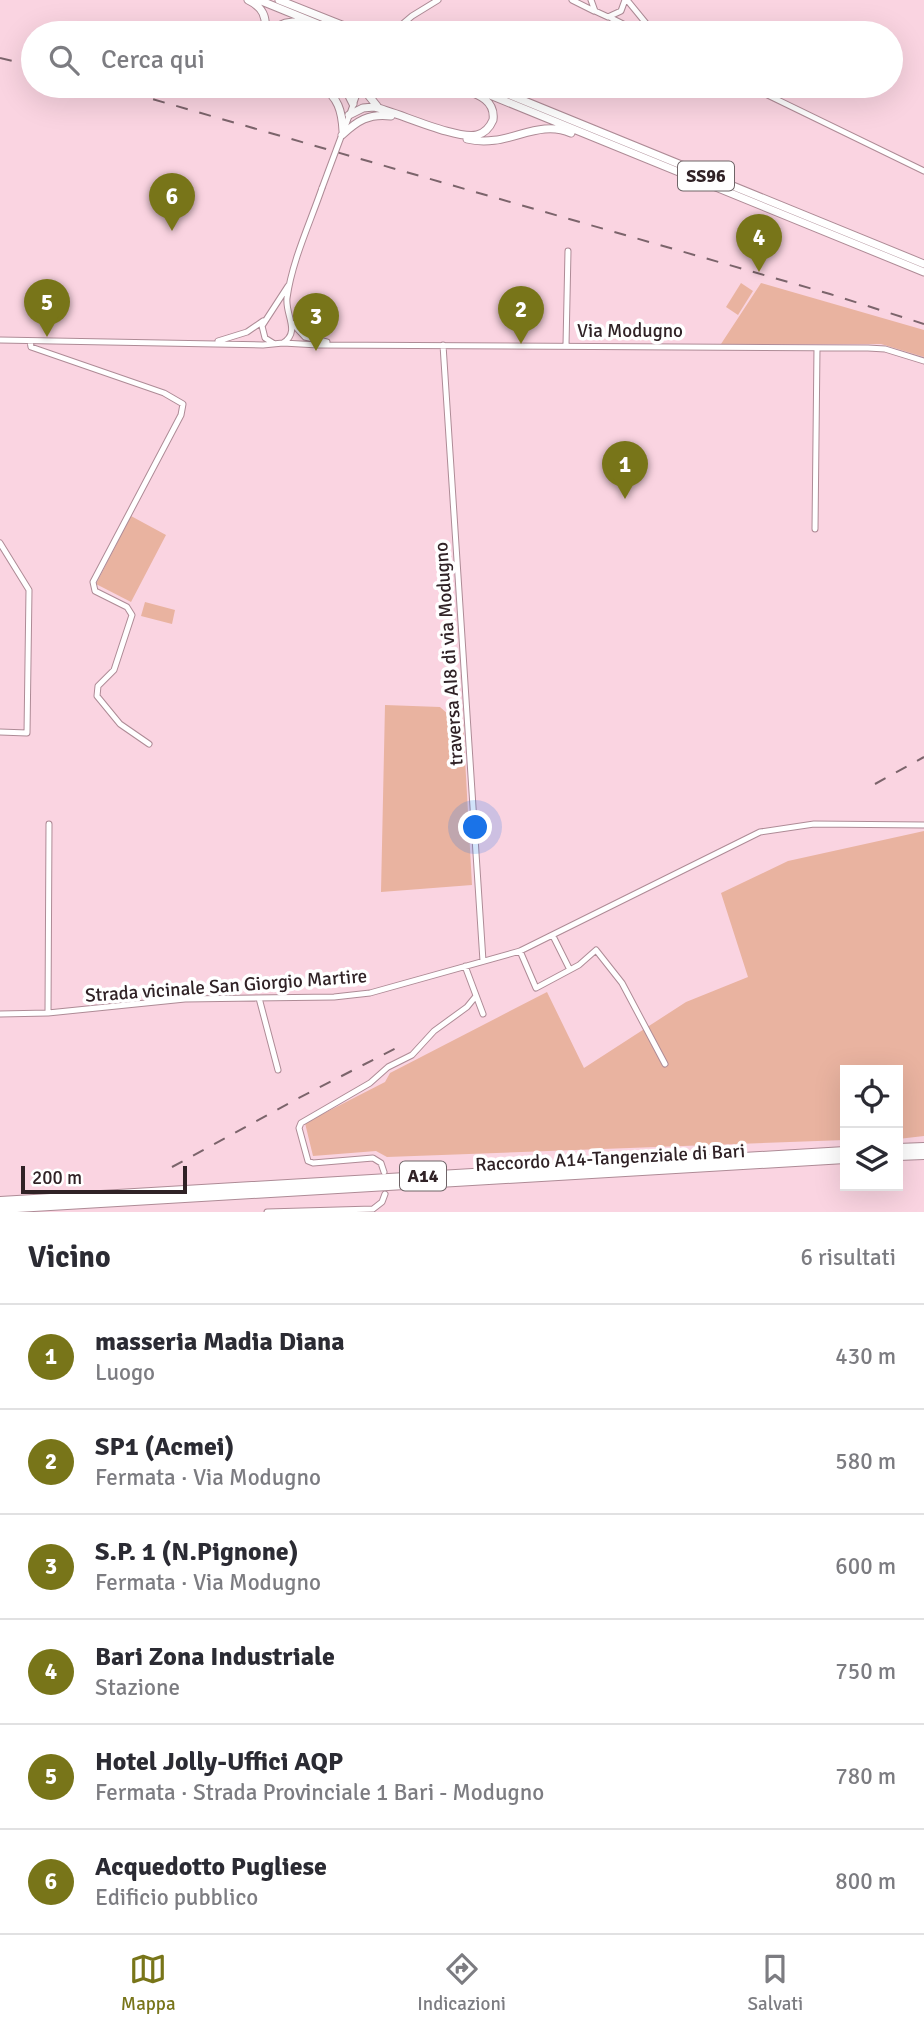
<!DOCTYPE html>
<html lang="it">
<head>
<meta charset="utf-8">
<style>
  :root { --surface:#fff; --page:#f7f7f7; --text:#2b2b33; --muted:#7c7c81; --line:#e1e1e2; --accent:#787519 }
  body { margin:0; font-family:Signika,sans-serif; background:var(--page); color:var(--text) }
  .controls { position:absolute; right:21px; bottom:21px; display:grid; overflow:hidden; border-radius:0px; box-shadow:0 7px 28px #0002 }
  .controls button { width:63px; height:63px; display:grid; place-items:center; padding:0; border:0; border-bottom:2px solid var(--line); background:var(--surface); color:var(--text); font:35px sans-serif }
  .scale { position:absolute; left:21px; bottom:18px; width:166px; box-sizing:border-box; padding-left:7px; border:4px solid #302226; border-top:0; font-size:19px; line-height:24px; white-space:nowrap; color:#302226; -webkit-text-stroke:5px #fff; paint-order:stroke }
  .you { position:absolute; left:476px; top:828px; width:24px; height:24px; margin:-18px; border:5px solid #fff; border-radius:50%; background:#1a73e8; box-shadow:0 0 0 10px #1a73e833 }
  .badge { display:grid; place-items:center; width:46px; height:46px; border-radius:50%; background:var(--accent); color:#fff; font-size:23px; font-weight:700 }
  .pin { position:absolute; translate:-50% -58px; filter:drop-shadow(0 2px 4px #0008) }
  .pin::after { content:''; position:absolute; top:37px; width:24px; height:21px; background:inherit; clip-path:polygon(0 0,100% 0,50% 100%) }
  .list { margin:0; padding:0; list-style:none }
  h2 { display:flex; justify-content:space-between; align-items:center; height:91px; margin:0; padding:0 28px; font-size:30px }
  h2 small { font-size:23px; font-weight:400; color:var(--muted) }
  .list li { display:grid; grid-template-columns:46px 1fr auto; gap:21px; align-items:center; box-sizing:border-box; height:105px; padding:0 28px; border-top:2px solid var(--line) }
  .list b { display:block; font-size:26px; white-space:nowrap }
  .list p { margin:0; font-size:23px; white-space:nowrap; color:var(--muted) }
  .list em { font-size:23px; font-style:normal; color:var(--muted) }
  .icon { flex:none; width:38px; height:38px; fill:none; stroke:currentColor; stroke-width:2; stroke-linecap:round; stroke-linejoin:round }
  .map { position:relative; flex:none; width:924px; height:1212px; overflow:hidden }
  .search { position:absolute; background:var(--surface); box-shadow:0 7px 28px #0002; left:21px; right:21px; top:21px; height:77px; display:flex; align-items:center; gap:18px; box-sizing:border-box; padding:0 24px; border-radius:38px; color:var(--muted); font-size:26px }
  .sheet { height:721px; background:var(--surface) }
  nav { display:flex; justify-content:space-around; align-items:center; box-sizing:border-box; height:98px; border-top:2px solid var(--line); background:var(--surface); font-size:19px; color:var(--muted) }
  nav a { display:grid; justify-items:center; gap:4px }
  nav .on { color:var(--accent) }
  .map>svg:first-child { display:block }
  .green { fill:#e9b3a0 }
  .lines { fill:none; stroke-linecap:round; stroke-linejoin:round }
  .minor-casing { stroke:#ae8b96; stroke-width:7 }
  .major-casing { stroke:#ae8b96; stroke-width:9 }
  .highway-casing { stroke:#ae8b96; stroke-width:10 }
  .minor { stroke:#fff; stroke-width:5 }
  .major { stroke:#fff; stroke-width:7 }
  .highway { stroke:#fff; stroke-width:8 }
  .rail { stroke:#7b646b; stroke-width:2; stroke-dasharray:12 12; stroke-linecap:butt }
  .minor-bridge-casing { stroke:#ae8b96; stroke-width:7; stroke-linecap:butt }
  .minor-bridge { stroke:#fff; stroke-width:5 }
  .labels { text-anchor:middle; stroke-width:7; stroke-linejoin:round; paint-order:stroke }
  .shield { fill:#fff; stroke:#6e6467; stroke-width:2 }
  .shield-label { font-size:18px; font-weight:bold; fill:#302226 }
  .street-label { font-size:19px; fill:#302226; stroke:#fff }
</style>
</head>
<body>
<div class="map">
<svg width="924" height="1212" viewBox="0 0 924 1212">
  <rect width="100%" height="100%" fill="#fad4e1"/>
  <!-- green -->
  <path class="green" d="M741 283 753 291 738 315 726 307Z
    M761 283 924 330V357L881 344H721Z
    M131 516 166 535 131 602 96 584Z
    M145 602 175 610 172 624 141 616Z
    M385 705 440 707 448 714 463 722 472 885 381 892Z
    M924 831V1136L898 1139V1070H845V1140L387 1157 376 1151 313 1156 305 1123 385 1082 390 1073 547 992 584 1068 686 1002 748 977 721 893 788 861Z"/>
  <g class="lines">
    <defs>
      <path id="minor" d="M572 0 594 11
        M591 0 595 11 608 17 621 11 625 0
        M627 0 654 33
        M611 18 641 33
        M392 33 412 16 438 0
        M749 86 924 171
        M345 127 360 86
        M292 323 305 337 327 342
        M0 340 263 345 283 343 318 345 868 348 885 349 924 361
        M30 341 31 347 164 393 183 404 181 415 93 582 95 591 127 607 132 615 114 670 98 686 97 696 120 724 149 744
        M218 341 247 332 263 321
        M273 343 265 338 262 326 288 286
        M283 343C301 332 285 315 287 298 292 261 310 223 322 188
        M443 345 483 961
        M566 345 568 251
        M815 529 817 348
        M0 543 29 590 27 733 0 732
        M553 936 569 968
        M520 951 536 988 579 965 596 950 622 983 665 1064
        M465 966 483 1014
        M259 998 278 1070
        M48 1013 49 824
        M0 1014 48 1013 185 999 334 997 370 993 520 951 760 832 814 824 924 825
        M384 1172 381 1163 373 1158 313 1163 308 1161 299 1128 301 1123 370 1083 388 1067 412 1055 434 1031 467 1007 476 996
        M267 1212 373 1209 382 1202 385 1194"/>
      <path id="major" d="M248 0C263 7 267 17 265 33
        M259 0 340 33
        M279 0 362 33
        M271 33C283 18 298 21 314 27
        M321 86C338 97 342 111 343 131
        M330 86 348 94 353 104
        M366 86 369 96 377 106
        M468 86 924 272
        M488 86 924 264
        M349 115 363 108 374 107C397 112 456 140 477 135 485 133 490 127 493 120 496 97 472 93 455 86
        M342 135C357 121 369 113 391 116
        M467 139C507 149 536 118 571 133"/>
      <path id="highway" d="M898 1148 924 1147
        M898 1156 924 1155
        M0 1201 845 1151
        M0 1209 845 1159"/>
    </defs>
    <!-- minor casing -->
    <use href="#minor" class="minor-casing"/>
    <!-- major casing -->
    <use href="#major" class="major-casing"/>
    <!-- highway casing -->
    <use href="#highway" class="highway-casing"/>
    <!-- minor -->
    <use href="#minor" class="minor"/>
    <!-- major -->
    <use href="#major" class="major"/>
    <!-- highway -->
    <use href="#highway" class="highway"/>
    <!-- rail -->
    <path class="rail" d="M0 58 33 66
      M107 86 830 294 924 324
      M875 784 924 757
      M172 1167 295 1100 398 1047"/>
    <defs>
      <path id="minor-bridge" d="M322 188 341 137"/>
    </defs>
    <!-- minor-bridge casing -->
    <use href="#minor-bridge" class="minor-bridge-casing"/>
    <!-- minor-bridge -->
    <use href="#minor-bridge" class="minor-bridge"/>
  </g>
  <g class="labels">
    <!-- shield labels -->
    <g class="shield">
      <rect x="678" y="161.5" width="56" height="29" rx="5"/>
      <rect x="400" y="1161.5" width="46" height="29" rx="5"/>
    </g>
    <g class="shield-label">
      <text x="706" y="182">SS96</text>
      <text x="423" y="1182">A14</text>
    </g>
    <!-- street labels -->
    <g class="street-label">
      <text x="630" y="337">Via Modugno</text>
      <text transform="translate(448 654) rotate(-94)" y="7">traversa AI8 di via Modugno</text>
      <text transform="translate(226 985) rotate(-4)" y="7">Strada vicinale San Giorgio Martire</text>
      <text transform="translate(610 1157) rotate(-3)" y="7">Raccordo A14-Tangenziale di Bari</text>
    </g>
  </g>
</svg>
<div class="controls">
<button><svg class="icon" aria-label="locate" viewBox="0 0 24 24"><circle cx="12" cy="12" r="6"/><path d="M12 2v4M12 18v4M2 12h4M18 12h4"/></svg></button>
<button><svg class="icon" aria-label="layers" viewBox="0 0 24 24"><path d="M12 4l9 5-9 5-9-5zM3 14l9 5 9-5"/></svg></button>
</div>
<div class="scale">200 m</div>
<div class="you"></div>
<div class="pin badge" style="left:625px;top:499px">1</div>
<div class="pin badge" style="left:521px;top:344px">2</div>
<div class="pin badge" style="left:316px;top:351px">3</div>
<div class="pin badge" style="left:759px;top:272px">4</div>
<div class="pin badge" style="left:47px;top:337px">5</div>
<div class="pin badge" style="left:172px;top:231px">6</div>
<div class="search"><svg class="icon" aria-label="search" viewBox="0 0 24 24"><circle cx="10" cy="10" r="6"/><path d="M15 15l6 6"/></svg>Cerca qui</div>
</div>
<section class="sheet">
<h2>Vicino<small>6 risultati</small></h2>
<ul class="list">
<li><span class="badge">1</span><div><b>masseria Madia Diana</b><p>Luogo</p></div><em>430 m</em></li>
<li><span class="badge">2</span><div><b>SP1 (Acmei)</b><p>Fermata · Via Modugno</p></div><em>580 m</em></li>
<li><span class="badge">3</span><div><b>S.P. 1 (N.Pignone)</b><p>Fermata · Via Modugno</p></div><em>600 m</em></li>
<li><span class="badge">4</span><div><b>Bari Zona Industriale</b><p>Stazione</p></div><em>750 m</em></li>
<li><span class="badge">5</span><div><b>Hotel Jolly-Uffici AQP</b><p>Fermata · Strada Provinciale 1 Bari - Modugno</p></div><em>780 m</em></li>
<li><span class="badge">6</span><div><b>Acquedotto Pugliese</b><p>Edificio pubblico</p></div><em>800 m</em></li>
</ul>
</section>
<nav>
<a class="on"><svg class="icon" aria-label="map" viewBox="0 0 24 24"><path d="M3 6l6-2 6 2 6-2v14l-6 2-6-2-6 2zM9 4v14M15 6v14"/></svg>Mappa</a>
<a><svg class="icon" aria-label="directions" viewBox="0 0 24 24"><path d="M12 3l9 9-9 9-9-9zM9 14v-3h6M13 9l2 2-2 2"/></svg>Indicazioni</a>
<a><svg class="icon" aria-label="saved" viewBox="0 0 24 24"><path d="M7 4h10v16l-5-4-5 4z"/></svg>Salvati</a>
</nav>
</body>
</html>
